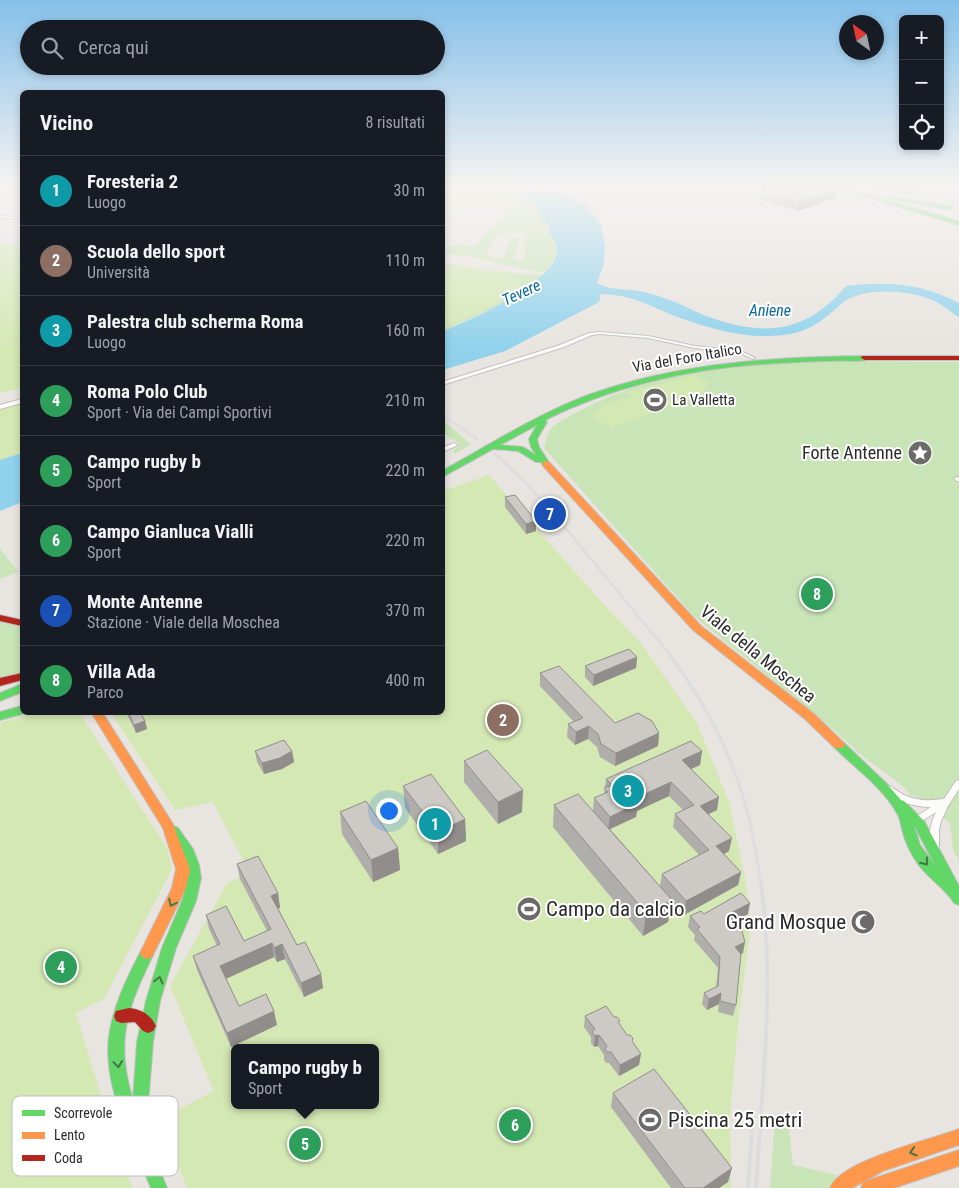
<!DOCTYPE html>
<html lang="it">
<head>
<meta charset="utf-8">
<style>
  :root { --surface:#171b24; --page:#242831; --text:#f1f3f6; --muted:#9ea1a6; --line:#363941; --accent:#0b8043 }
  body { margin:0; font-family:"Roboto Condensed",sans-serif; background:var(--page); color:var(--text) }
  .controls { position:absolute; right:15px; top:15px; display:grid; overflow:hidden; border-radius:8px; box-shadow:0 2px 8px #0003 }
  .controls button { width:45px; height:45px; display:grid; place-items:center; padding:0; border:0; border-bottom:1px solid var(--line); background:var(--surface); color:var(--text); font:25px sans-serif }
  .compass { position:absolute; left:839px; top:15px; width:45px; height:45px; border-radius:50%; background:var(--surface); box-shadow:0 2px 8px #0003; rotate:327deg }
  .you { position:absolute; left:388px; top:810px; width:18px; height:18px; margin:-12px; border:4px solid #fff; border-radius:50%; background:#1a73e8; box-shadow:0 0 0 8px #1a73e833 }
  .badge { display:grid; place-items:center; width:32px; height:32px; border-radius:50%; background:var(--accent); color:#fff; font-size:16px; font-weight:700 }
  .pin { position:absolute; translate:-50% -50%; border:2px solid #fff; box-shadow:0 1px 5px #0006 }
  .popup { position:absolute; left:231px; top:1044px; width:148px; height:65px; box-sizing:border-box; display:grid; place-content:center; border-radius:8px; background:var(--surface); filter:drop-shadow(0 1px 4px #0005); font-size:16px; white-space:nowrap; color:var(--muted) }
  .popup b { font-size:19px; color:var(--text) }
  .popup::after { content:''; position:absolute; left:50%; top:100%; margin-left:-10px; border:10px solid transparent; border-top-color:var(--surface) }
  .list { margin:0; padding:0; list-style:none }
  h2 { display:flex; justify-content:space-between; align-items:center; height:65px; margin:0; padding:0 20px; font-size:21px }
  h2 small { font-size:16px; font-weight:400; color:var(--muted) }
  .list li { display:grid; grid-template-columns:32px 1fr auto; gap:15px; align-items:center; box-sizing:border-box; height:70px; padding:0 20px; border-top:1px solid var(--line) }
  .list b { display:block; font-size:19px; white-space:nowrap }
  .list p { margin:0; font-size:16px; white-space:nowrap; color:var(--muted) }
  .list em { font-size:16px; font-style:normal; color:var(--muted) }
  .icon { flex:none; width:28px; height:28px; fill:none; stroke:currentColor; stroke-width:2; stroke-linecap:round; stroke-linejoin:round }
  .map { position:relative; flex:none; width:959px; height:1188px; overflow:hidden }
  .search { position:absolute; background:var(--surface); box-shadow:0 2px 8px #0003; left:20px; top:20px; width:425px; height:55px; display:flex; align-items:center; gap:12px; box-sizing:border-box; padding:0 18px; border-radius:28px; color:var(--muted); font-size:19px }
  .panel { position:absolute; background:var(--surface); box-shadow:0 2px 8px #0003; left:20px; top:90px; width:425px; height:625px; border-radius:8px }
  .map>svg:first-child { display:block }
  .green { fill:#c9e5b7; fill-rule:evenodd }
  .pitch { fill:#d4e8b4; fill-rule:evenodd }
  .water { fill:#90d2ec }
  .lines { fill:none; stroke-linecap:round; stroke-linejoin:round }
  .primary-tunnel { stroke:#c2bfbb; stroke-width:7; stroke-dasharray:7 3; stroke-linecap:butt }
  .street-casing { stroke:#c1c0c1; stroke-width:2 }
  .fast-casing { stroke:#c1c0c1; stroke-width:2 }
  .slow-casing { stroke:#c1c0c1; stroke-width:2 }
  .jam-casing { stroke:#c1c0c1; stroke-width:2 }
  .street { fill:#fcfbfa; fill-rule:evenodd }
  .fast { fill:#63d668; fill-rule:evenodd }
  .slow { fill:#ff974d; fill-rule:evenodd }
  .jam { fill:#b3261e; fill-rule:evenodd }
  .rail-far4 { stroke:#dddcde; stroke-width:1 }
  .rail-far3 { stroke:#dddcde; stroke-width:2 }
  .rail-far2 { stroke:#dddcde; stroke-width:2.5 }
  .rail-far1 { stroke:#dddcde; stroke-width:3 }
  .rail { stroke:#dddcde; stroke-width:4 }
  .wall { fill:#b0aeaa; fill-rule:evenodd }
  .shaded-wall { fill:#908d8b }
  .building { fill:#cdcac6; stroke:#908d8b }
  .oneway { stroke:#447746 }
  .labels { text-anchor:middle; stroke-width:4; stroke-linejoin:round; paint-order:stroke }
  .far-street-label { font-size:15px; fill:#2a2a2a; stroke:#fff }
  .far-poi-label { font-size:15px; fill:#2a2a2a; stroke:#fff; text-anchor:start }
  .far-water-label { font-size:16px; font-style:italic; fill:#09689e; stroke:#fff }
  .poi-label { font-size:18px; fill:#2a2a2a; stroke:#fff; text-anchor:end }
  .street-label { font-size:18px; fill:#2a2a2a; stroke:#fff }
  .near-poi-label { font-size:21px; fill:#2a2a2a; stroke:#fff; text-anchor:start }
  .key { fill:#fff; stroke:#bfbfbf; stroke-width:1 }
  .key-label { font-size:14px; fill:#2a2a2a }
</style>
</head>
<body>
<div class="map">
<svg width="959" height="1188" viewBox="0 0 959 1188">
  <rect width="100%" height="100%" fill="#e8e4df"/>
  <!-- green -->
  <path class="green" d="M452 184H489L524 195 537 205 541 218 551 227 549 232C561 249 558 256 546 272 520 270 495 261 469 256 461 255 450 256 443 251V248L459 244 473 247 489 230 509 215 515 205 497 193ZM521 232 529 234 524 238 525 260 513 259 521 239 517 237H511L503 258H494L486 254C496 233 499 234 521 232Z
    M494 271 543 275 498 306 443 331V326L480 312 522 287 505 274Z
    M959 362V861L953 849 950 823 914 795 911 796 904 787 865 758 814 713 695 617 544 448C545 443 547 435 550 430 556 422 576 413 585 408 696 351 838 363 959 362Z
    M442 421H443L471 444 455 454 453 451 460 444 443 433Z
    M0 549 18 572 0 579Z
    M0 620 22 627V674L0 680Z
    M775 1119 788 1122 793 1165 837 1175 830 1188H770Z"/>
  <!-- pitch -->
  <path class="pitch" d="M443 184 459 185 497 193 515 205 443 210Z
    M0 244 22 245V388L0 393Z
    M443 263 494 271 505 274 522 287 480 312 443 326Z
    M694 375 709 383 700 395 612 428 592 417V413L608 404 632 396 627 392Z
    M22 403V453L0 460V409Z
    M489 475 606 607 641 643 697 723 729 802 746 883 750 932 738 1023 730 1117 731 1188H187L160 1119 214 1091 170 986 227 883 250 873 213 802 175 810 111 713 442 712 443 491ZM235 1048H375V1105H235Z
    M36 712 75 713 82 717 167 848 172 869 104 999 76 1013 100 1093 132 1188H0V723Z"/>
  <!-- water -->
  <path class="water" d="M489 184H546L586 205 601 225 605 245 604 264 597 283C609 289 618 289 631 290 643 291 656 295 667 299 682 304 695 312 709 317 766 337 806 333 846 286 887 281 922 283 959 303V317C950 311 940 303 930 299 906 290 871 288 848 299 841 303 834 311 827 316 808 332 790 336 764 336 737 336 709 328 683 319 652 308 636 295 601 294L599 302 505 351 443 370V331C468 322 560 280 557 249 557 242 552 237 548 232L551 227 541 218 537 205 524 195Z
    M22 453V502L0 511V460Z"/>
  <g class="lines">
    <!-- primary-tunnel -->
    <path class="primary-tunnel" d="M951 202H959"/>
    <defs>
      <path id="street" d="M0 216 22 217V219L0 218Z
        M600 332 648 336 695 346 741 351 755 358 753 359 740 353 695 348 648 338 600 334 592 335 564 347 442 385V382L560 345 589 333Z
        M22 399V403L0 409V405Z
        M454 443 457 445 456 446 442 452V448Z
        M957 477 959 478V482L954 479Z
        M959 780V789L948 806 941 821 939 829V846L938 848 935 849 932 848C927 836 931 823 936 812L917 824 914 825 911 824 910 822 911 820 931 807C914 807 894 801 883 788L884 786 887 785C893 787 898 792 904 795 917 801 930 801 944 799L956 781Z"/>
      <path id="fast" d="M821 184H830L959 221V225Z
        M891 196 951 206 954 208 951 210 889 199 888 198Z
        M865 356 869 358 868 360C855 362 842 360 830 361 808 361 787 363 765 364 689 369 614 386 545 420L547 422 537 439 539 447 550 464 549 466H543L541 462H536L518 451 493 449 442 477V471C491 444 539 413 591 394 679 363 772 357 865 356ZM537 425 529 439 531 447 536 455 523 447 500 445Z
        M22 684V692L0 701V693Z
        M22 706V712L26 713 0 720V712Z
        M839 741 843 742 886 783 901 800 904 801 924 821 959 886V905L954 903C947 890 928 878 918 864 912 855 906 844 903 833 901 827 901 821 898 815 884 788 856 769 835 748L833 745 835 742ZM914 826 915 827 935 865 920 845Z
        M173 826 178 828 193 849 199 865 201 878 196 901 176 948 160 1001 153 1042 148 1105 143 1128 167 1188H151C132 1141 100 1082 110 1030 115 1002 129 974 142 949L147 947 152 949 154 953C128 1007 114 1039 133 1100L137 1042 146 1001 162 948 182 901 186 886 187 871 184 858 167 831 168 828Z"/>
      <path id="slow" d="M546 461 549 462 701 626 813 713 843 742 845 745 843 748H835L805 719 693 630 543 466V462Z
        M91 712H102L173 824 190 869 186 888 152 957 147 959 142 957 140 953 172 888 176 869 163 828Z
        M959 1129V1145L883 1171 852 1188H830C841 1160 930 1140 959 1129Z
        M959 1150V1166L894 1188H861L863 1182Z"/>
      <path id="jam" d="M862 356H959V360H865L861 358Z
        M0 615 22 620V626L0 621Z
        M22 673V680L0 686V678Z
        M129 1008C142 1010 150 1014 156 1026L153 1031 148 1033 143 1031 135 1022 121 1023 116 1021 114 1016 116 1011Z"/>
    </defs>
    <!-- street casing -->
    <use href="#street" class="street-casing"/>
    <!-- fast casing -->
    <use href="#fast" class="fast-casing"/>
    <!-- slow casing -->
    <use href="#slow" class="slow-casing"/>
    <!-- jam casing -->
    <use href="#jam" class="jam-casing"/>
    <!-- street -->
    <use href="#street" class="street"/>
    <!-- fast -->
    <use href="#fast" class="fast"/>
    <!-- slow -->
    <use href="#slow" class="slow"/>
    <!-- jam -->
    <use href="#jam" class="jam"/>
    <!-- rail-far4 -->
    <path class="rail-far4" d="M0 238 22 241"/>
    <!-- rail-far3 -->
    <path class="rail-far3" d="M442 414 478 440"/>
    <!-- rail-far2 -->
    <path class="rail-far2" d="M494 453 525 482 554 514 661 644"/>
    <!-- rail-far1 -->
    <path class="rail-far1" d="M660 642C703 697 736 759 751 827 755 846 758 865 761 884"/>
    <!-- rail -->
    <path class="rail" d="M748 1188 753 1111
      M756 1188C762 1088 775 983 761 883"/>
  </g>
  <!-- wall -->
  <path class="wall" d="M850 184H920L922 186 920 195 893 194Z
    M837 189 835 198 797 211 760 200 762 190Z
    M505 497 536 531 526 534 505 507Z
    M637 657 636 668 593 686 585 677V666Z
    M540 673 615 723 659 733 658 746 615 766 600 757 597 747 588 739 575 745 567 737 568 724 574 722 540 686Z
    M126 712H140L145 721 147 729 136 733Z
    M255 751H292L294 762 282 769 264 774 257 762Z
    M702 751 700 765 691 769 717 810 709 814 729 851 724 854 741 872 738 885 684 915 672 901 668 922 643 936 553 827 554 805 593 810 594 798 604 794 606 779ZM669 796 683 810 675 814 673 827 699 855 662 874 660 886 610 829 636 817 637 811Z
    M464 761 522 812 498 824 464 782Z
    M403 786 465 819 466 841 438 854 405 808Z
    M340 812 398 848 400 870 373 882 342 834Z
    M237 864 278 893 280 908H278L297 945 321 974 323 988 304 997 285 959 277 962 274 957 226 979 239 1006 277 1025 231 1047 197 970 193 956 217 946 209 929 206 915 244 941 267 931 240 879Z
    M704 914H748L733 922 743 953 741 954 736 1005 733 1016 718 1012 719 1004 707 1010 702 1004 704 993 716 987 718 968 694 940 695 935 688 927 690 916Z
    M585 1016 619 1024 632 1042 639 1065 619 1076 609 1063H606L604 1060V1055L598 1046 594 1047 591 1043V1037L584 1027Z
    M613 1093 728 1182 719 1188H671L611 1107Z"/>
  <!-- shaded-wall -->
  <path class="shaded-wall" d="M837 189 835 198 797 211 799 202Z
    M536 521V531L526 534V524Z
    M637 657 636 668 593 686 594 675Z
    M145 721 147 729 136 733 134 725Z
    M589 726 588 739 575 745 576 732Z
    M659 733 658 746 615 766 616 753Z
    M292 751 294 762 282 769 264 774 262 763Z
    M702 751 700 765 680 774 682 760Z
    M671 782 669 796 637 811 636 817 608 830 610 817 634 799Z
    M523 790 522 812 498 824V802Z
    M719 797 717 810 698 819 700 806Z
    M465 819 466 841 438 854V832Z
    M732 838 729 851 714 860 716 846Z
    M398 848 400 870 373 882 371 860Z
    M741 872 738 885 684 915 686 901Z
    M278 893 280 908 274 910 271 896Z
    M672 900 668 922 643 936 646 913Z
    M750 903 748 914 725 926 727 915Z
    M745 942 743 953 733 958 735 947Z
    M272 943 274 957 223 980 220 966Z
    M282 944 285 959 277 962 274 948Z
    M321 974 323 988 304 997 301 983Z
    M721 993 719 1004 707 1010 709 999Z
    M274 1011 277 1025 231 1047 227 1033Z
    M599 1035 598 1046 594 1047 595 1036Z
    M641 1054 639 1065 619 1076 620 1065Z
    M732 1168 728 1182 719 1188H703Z"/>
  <!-- building -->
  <path class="building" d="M781 184H821L837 189 799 202 762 190Z
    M893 184H920L922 186 895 185Z
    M515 495 536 521 526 524 505 497Z
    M629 649 637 657 594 675 585 666Z
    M559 666 615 723 638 713 652 721 659 733 616 753 601 744 598 734 589 726 576 732 568 724 583 718 540 673Z
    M128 712H140L145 721 134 725Z
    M284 740 292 751 280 758 262 763 255 751Z
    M691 741 702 751 682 760 719 797 700 806 732 838 716 846 741 872 686 901 662 874 709 850 675 814 694 805 671 782 634 799 638 803 610 817 594 798 608 792 604 788 612 785 606 779Z
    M487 750 523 790 498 802 464 761Z
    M431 774 465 819 438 832 403 786Z
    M578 794 672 900 646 913 554 805Z
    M366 801 398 848 371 860 340 812Z
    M258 856 278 893 271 896 297 945 305 942 321 974 301 983 282 944 274 948 272 943 220 966 239 1006 266 994 274 1011 227 1033 193 956 220 944 206 915 226 906 244 941 271 929 237 864Z
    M741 893 750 903 727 915 742 931 745 942 735 947 741 954 736 1005 720 1001 721 993 709 999 704 993 718 986 720 957 697 929 700 927 690 916 701 911 704 914Z
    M606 1006 614 1017H617L620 1021 618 1022 627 1035H630L633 1038 632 1041 641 1054 620 1065 611 1052H607L605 1049 607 1046 599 1035 595 1036 592 1032 595 1029 585 1016Z
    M654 1069 732 1168 703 1188H685L613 1093Z"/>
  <!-- one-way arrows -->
  <defs><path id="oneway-chevron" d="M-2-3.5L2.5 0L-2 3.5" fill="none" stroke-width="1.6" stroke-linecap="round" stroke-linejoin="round" transform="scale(1.25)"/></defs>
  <g class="oneway">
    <use href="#oneway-chevron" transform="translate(925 862) rotate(52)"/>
    <use href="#oneway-chevron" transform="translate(172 903) rotate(116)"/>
    <use href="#oneway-chevron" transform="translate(159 980) rotate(-75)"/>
    <use href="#oneway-chevron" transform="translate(118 1064) rotate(84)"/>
    <use href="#oneway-chevron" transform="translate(913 1152) rotate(163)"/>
  </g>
  <!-- sky -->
  <linearGradient id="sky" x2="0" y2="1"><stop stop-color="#85c0ea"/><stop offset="0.53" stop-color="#f5f3f1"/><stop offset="1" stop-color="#f5f3f1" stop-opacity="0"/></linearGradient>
  <rect width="959" height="350" fill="url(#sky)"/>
  <!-- icons -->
  <defs>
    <symbol id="stadium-disc" viewBox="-11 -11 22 22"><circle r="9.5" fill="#6c6b69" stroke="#fff"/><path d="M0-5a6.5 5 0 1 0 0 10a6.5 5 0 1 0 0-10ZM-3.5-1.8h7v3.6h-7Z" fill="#fff"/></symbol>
    <symbol id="sight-disc" viewBox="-11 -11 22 22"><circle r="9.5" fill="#6c6b69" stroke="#fff"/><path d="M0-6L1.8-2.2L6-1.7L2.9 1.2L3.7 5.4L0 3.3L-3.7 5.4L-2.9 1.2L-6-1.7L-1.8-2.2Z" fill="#fff"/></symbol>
    <symbol id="mosque-disc" viewBox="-11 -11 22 22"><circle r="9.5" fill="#6c6b69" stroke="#fff"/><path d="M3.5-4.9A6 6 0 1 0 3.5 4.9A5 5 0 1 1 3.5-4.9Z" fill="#fff"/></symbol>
  </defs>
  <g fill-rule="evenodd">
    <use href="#stadium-disc" x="641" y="386" width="28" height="28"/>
    <use href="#sight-disc" x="906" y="439" width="28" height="28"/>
    <use href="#stadium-disc" x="515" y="895" width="28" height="28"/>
    <use href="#mosque-disc" x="849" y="908" width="28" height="28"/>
    <use href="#stadium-disc" x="636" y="1106" width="28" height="28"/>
  </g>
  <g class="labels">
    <!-- far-street labels -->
    <g class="far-street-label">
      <text transform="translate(687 358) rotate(-10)" y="5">Via del Foro Italico</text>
    </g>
    <!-- far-poi labels -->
    <g class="far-poi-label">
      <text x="672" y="405">La Valletta</text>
    </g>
    <!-- far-water labels -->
    <g class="far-water-label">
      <text transform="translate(521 292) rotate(-25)" y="6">Tevere</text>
      <text x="770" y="316">Aniene</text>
    </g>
    <!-- poi labels -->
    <g class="poi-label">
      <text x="902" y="459">Forte Antenne</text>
    </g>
    <!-- street labels -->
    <g class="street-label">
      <text transform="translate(758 654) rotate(39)" y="6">Viale della Moschea</text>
    </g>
    <!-- near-poi labels -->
    <g class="near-poi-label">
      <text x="546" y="916">Campo da calcio</text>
      <text x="846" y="929" text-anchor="end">Grand Mosque</text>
      <text x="668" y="1127">Piscina 25 metri</text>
    </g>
  </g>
  <!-- legend -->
  <rect x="12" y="1096" width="166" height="80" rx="8" class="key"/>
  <rect x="22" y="1110" width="23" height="6" fill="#63d668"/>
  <rect x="22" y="1132" width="23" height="7" fill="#ff974d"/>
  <rect x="22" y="1155" width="23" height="6" fill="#b3261e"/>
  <g class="key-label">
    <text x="54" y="1118">Scorrevole</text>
    <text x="54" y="1140">Lento</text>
    <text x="54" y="1163">Coda</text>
  </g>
</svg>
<div class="controls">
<button>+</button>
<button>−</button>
<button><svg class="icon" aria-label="locate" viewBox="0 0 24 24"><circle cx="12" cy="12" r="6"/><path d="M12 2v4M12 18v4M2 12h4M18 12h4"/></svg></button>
</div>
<svg class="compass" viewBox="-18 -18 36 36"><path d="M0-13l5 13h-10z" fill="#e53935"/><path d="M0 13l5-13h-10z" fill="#9ea1a6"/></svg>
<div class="you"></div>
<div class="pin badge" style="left:435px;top:824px;background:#0f9aa8">1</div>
<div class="pin badge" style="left:503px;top:720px;background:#8d6e63">2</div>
<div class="pin badge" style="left:628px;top:791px;background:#0f9aa8">3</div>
<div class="pin badge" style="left:61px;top:967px;background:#2e9e5b">4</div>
<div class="pin badge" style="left:305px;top:1144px;background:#2e9e5b">5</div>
<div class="popup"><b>Campo rugby b</b>Sport</div>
<div class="pin badge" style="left:515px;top:1125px;background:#2e9e5b">6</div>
<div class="pin badge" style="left:550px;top:514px;background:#1a4fb4">7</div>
<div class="pin badge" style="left:817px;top:594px;background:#2e9e5b">8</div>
<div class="search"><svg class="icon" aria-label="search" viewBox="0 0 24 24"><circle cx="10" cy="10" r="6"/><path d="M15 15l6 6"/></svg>Cerca qui</div>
<section class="panel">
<h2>Vicino<small>8 risultati</small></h2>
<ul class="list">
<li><span class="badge" style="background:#0f9aa8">1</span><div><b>Foresteria 2</b><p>Luogo</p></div><em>30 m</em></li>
<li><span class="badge" style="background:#8d6e63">2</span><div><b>Scuola dello sport</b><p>Università</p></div><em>110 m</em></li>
<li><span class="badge" style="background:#0f9aa8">3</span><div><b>Palestra club scherma Roma</b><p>Luogo</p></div><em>160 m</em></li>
<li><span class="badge" style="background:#2e9e5b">4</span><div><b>Roma Polo Club</b><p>Sport · Via dei Campi Sportivi</p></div><em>210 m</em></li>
<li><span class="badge" style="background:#2e9e5b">5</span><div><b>Campo rugby b</b><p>Sport</p></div><em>220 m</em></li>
<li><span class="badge" style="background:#2e9e5b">6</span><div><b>Campo Gianluca Vialli</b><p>Sport</p></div><em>220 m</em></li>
<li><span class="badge" style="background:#1a4fb4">7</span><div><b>Monte Antenne</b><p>Stazione · Viale della Moschea</p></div><em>370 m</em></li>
<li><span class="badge" style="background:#2e9e5b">8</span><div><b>Villa Ada</b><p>Parco</p></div><em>400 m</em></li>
</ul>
</section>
</div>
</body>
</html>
